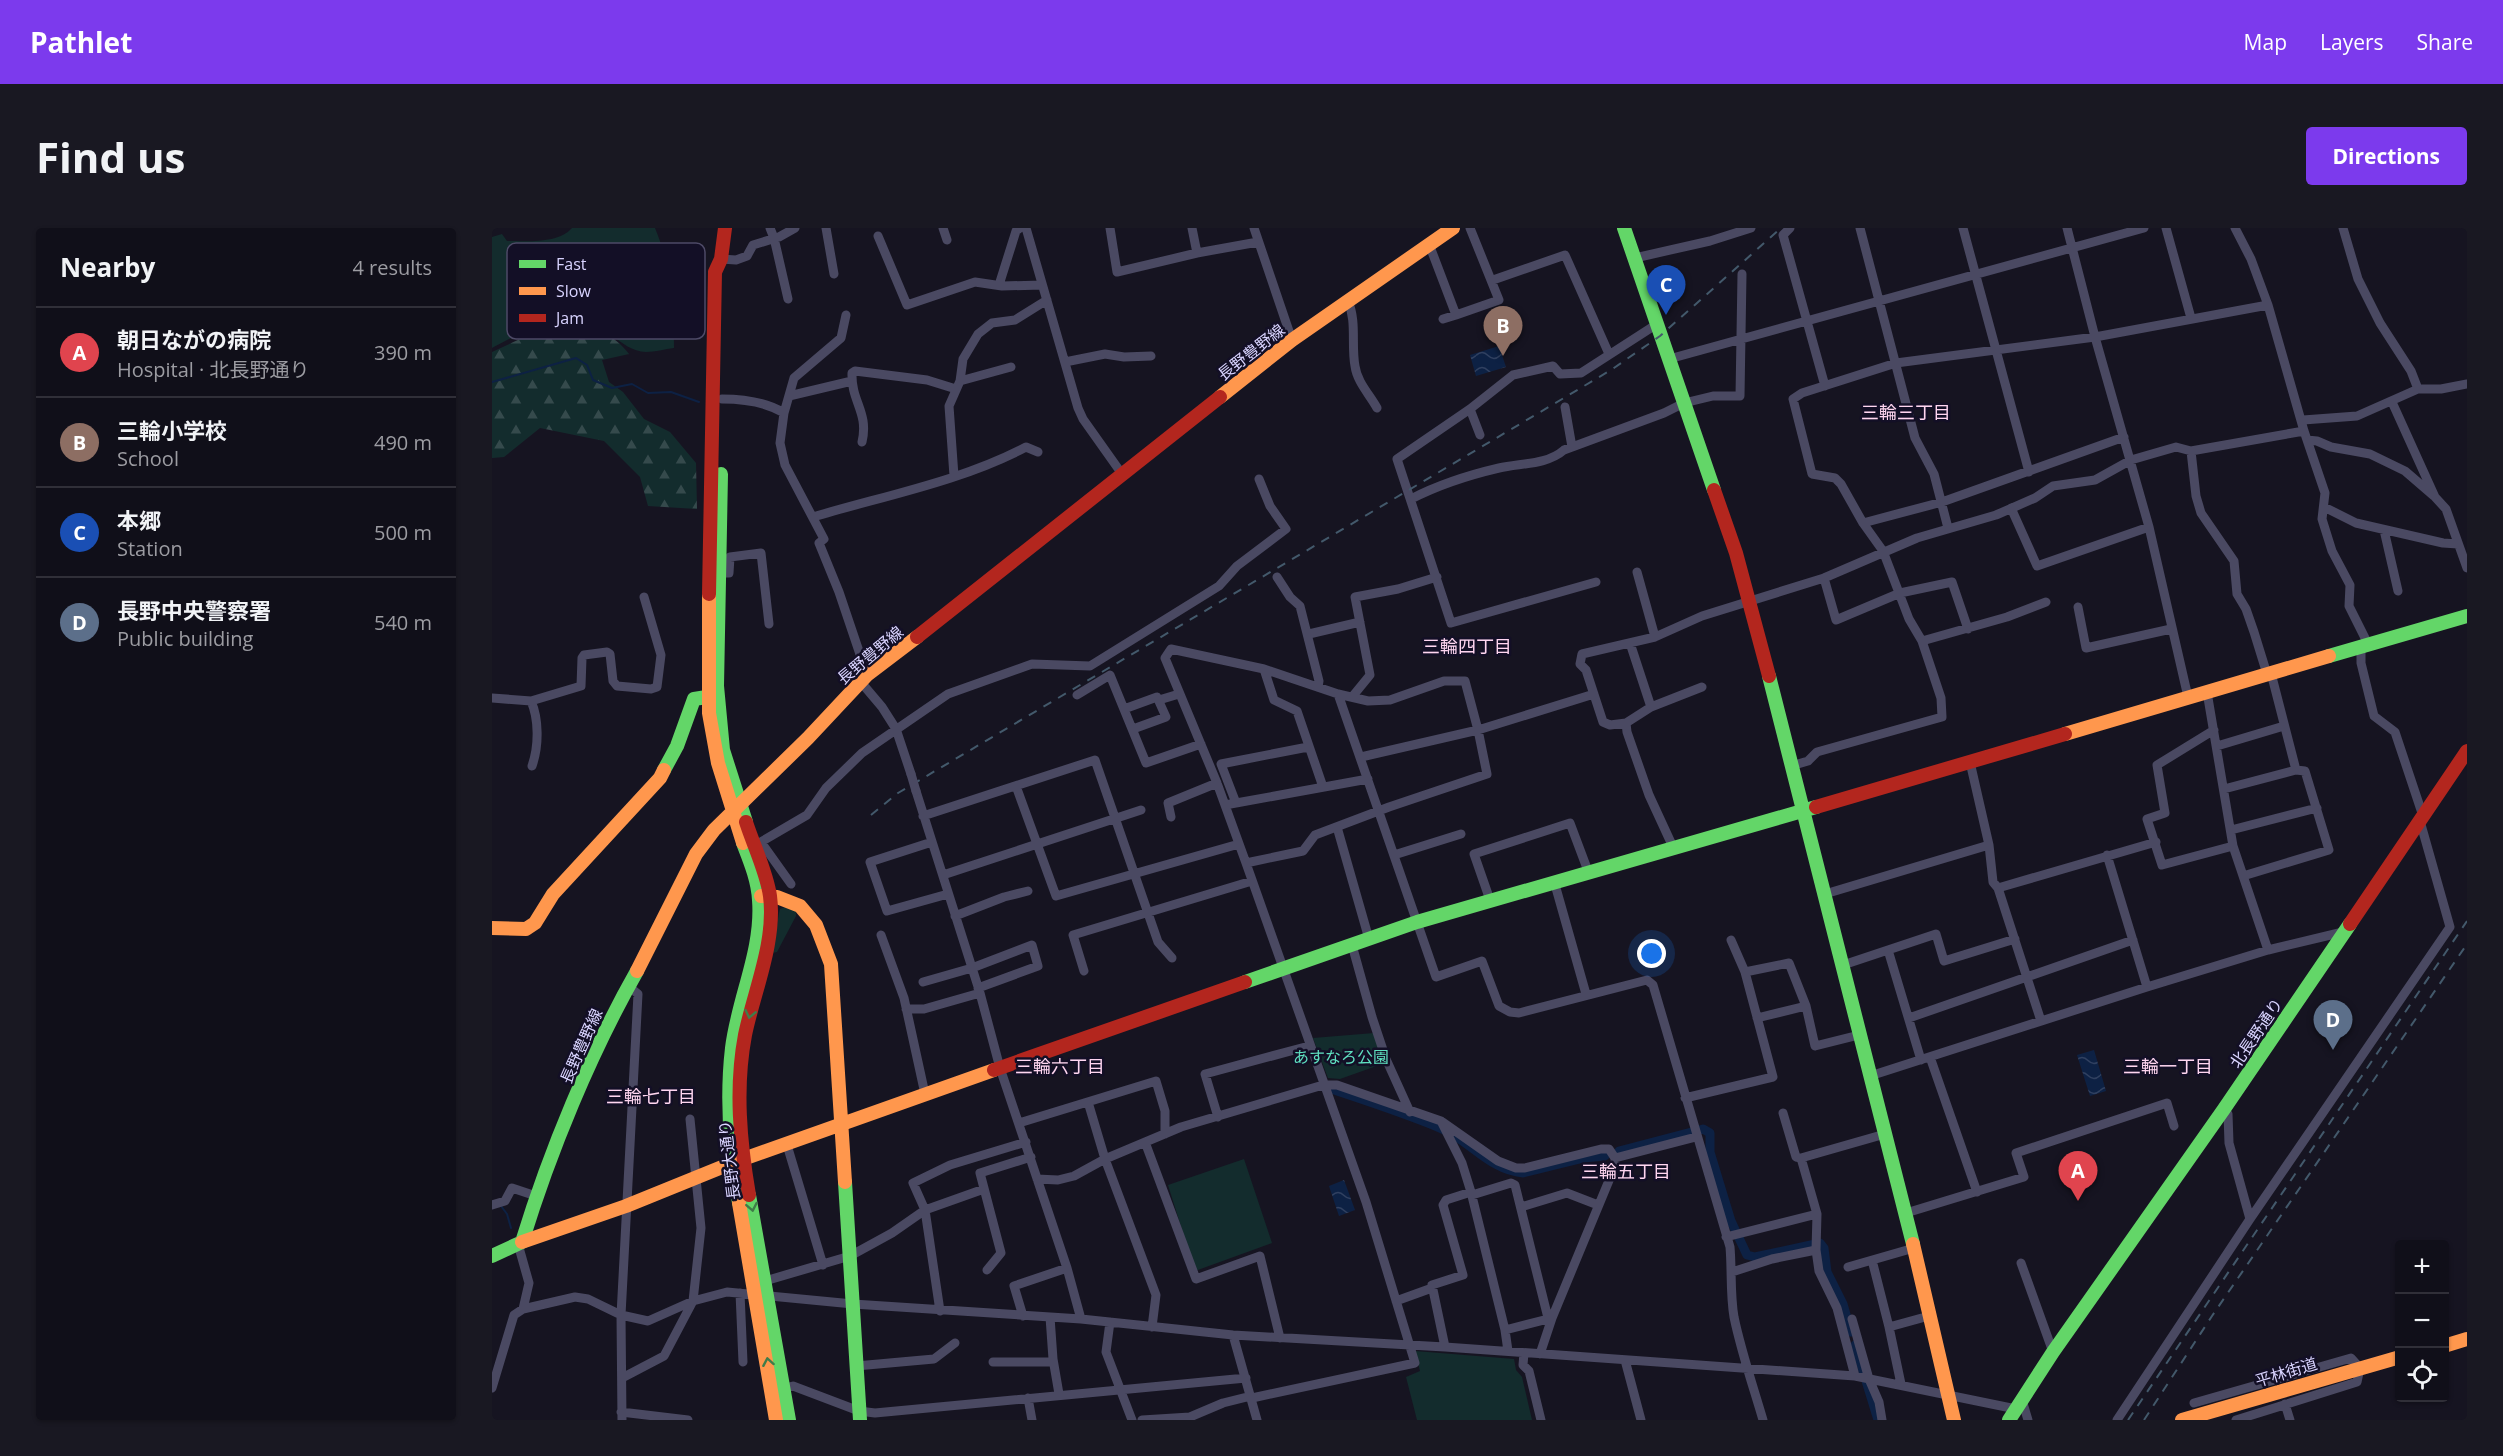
<!DOCTYPE html>
<html lang="en">
<head>
<meta charset="utf-8">
<style>
  :root { --surface:#100f19; --page:#191822; --text:#f1f3f6; --muted:#9c9ca2; --line:#302f38; --accent:#7c3aed }
  body { margin:0; font-family:"Open Sans","Noto Sans JP",sans-serif; background:var(--page); color:var(--text) }
  .controls { position:absolute; right:18px; bottom:18px; display:grid; overflow:hidden; border-radius:6px; box-shadow:0 2px 4px #0004 }
  .controls button { width:54px; height:54px; display:grid; place-items:center; padding:0; border:0; border-bottom:2px solid var(--line); background:var(--surface); color:var(--text); font:30px sans-serif }
  .you { position:absolute; left:1160px; top:726px; width:21px; height:21px; margin:-15px; border:4px solid #fff; border-radius:50%; background:#1a73e8; box-shadow:0 0 0 9px #1a73e833 }
  .badge { display:grid; place-items:center; width:39px; height:39px; border-radius:50%; background:var(--accent); color:#fff; font-size:20px; font-weight:700 }
  .pin { position:absolute; translate:-50% -50px; filter:drop-shadow(0 2px 3px #0008) }
  .pin::after { content:''; position:absolute; top:32px; width:21px; height:18px; background:inherit; clip-path:polygon(0 0,100% 0,50% 100%) }
  .list { margin:0; padding:0; list-style:none }
  h2 { display:flex; justify-content:space-between; align-items:center; height:78px; margin:0; padding:0 24px; font-size:26px }
  h2 small { font-size:20px; font-weight:400; color:var(--muted) }
  .list li { display:grid; grid-template-columns:39px 1fr auto; gap:18px; align-items:center; box-sizing:border-box; height:90px; padding:0 24px; border-top:2px solid var(--line) }
  .list b { display:block; font-size:22px; white-space:nowrap }
  .list p { margin:0; font-size:20px; white-space:nowrap; color:var(--muted) }
  .list em { font-size:20px; font-style:normal; color:var(--muted) }
  .icon { flex:none; width:33px; height:33px; fill:none; stroke:currentColor; stroke-width:2; stroke-linecap:round; stroke-linejoin:round }
  .map { position:relative; flex:none; width:1975px; height:1192px; overflow:hidden; border-radius:6px }
  header { display:flex; align-items:center; gap:36px; box-sizing:border-box; height:84px; padding:0 30px; background:var(--accent); color:#fff }
  header strong { font-size:28px }
  nav { display:flex; gap:33px; margin-inline-start:auto; font-size:21px }
  .intro { display:flex; align-items:center; justify-content:space-between; box-sizing:border-box; height:144px; padding:0 36px }
  h1 { margin:0; font-size:42px }
  .button { padding:15px 27px; border-radius:6px; background:var(--accent); color:#fff; font-size:21px; font-weight:700 }
  main { display:flex; gap:36px; padding:0 36px }
  aside { flex:1; background:var(--surface); border-radius:6px; box-shadow:0 2px 4px #0004 }
  .map>svg:first-child { display:block }
  .green { fill:#132c2d }
  .forest { fill:url(#forest-firs) }
  .water { fill:url(#water-waves) }
  .lines { fill:none; stroke-linecap:round; stroke-linejoin:round }
  .stream { stroke:#0d2144; stroke-width:2 }
  .canal { stroke:#0d2144; stroke-width:9 }
  .street { stroke:#4a4962; stroke-width:9 }
  .fast { stroke:#63d668; stroke-width:14 }
  .slow { stroke:#ff974d; stroke-width:14 }
  .jam { stroke:#b3261e; stroke-width:14 }
  .rail { stroke:#43596b; stroke-width:2; stroke-dasharray:9 8; stroke-linecap:butt }
  .street-bridge { stroke:#4a4962; stroke-width:9 }
  .oneway { stroke:#3f7c4a }
  .labels { text-anchor:middle; stroke-width:5; stroke-linejoin:round; paint-order:stroke }
  .street-label { font-size:16px; fill:#d9d4ff; stroke:#130f26 }
  .park-label { font-size:16px; fill:#5fe0c0; stroke:#130f26 }
  .neighbourhood-label { font-size:18px; fill:#ffd6f0; stroke:#130f26 }
  .key { fill:#130f26; stroke:#4e4a67; stroke-width:1.5 }
  .key-label { font-size:16px; fill:#d9d4ff }
</style>
</head>
<body>
<header>
<strong>Pathlet</strong>
<nav><a>Map</a><a>Layers</a><a>Share</a></nav>
</header>
<div class="intro"><h1>Find us</h1><a class="button">Directions</a></div>
<main>
<aside>
<h2>Nearby<small>4 results</small></h2>
<ul class="list">
<li><span class="badge" style="background:#e0444e">A</span><div><b>朝日ながの病院</b><p>Hospital · 北長野通り</p></div><em>390 m</em></li>
<li><span class="badge" style="background:#8d6e63">B</span><div><b>三輪小学校</b><p>School</p></div><em>490 m</em></li>
<li><span class="badge" style="background:#1a4fb4">C</span><div><b>本郷</b><p>Station</p></div><em>500 m</em></li>
<li><span class="badge" style="background:#5c6f8a">D</span><div><b>長野中央警察署</b><p>Public building</p></div><em>540 m</em></li>
</ul>
</aside>
<div class="map">
<svg width="1975" height="1192" viewBox="0 0 1975 1192">
  <defs>
    <pattern id="forest-firs" width="22" height="20" patternUnits="userSpaceOnUse" patternTransform="scale(1.5)"><rect width="22" height="20" fill="#132c2d"/><path d="M5 1l3.5 6h-7zM16 11l3.5 6h-7z" fill="#354a4c"/></pattern>
    <pattern id="water-waves" width="16" height="10" patternUnits="userSpaceOnUse" patternTransform="scale(1.5)"><rect width="16" height="10" fill="#0d2144"/><path d="M0 5q4-4 8 0t8 0" fill="none" stroke="#304060"/></pattern>
  </defs>
  <rect width="100%" height="100%" fill="#161421"/>
  <!-- green -->
  <path class="green" d="M80 0H163C179 38 182 79 182 120 173 121 163 124 154 124 127 123 112 91 86 88 61 85 22 109 0 120V9L10 6 15 13C35 13 66 16 80 0Z
    M293 679 304 682V688L285 724 280 725 287 685 288 681Z
    M882 805 893 835 848 851 836 850 821 810Z
    M752 931 780 1015 703 1043 676 957Z
    M923 1123 1022 1131 1024 1142 1030 1149 1040 1192H925L914 1149 928 1143Z"/>
  <!-- forest -->
  <path class="forest" d="M83 91C102 99 124 108 137 126L110 132 117 154 131 164 152 191 178 204 204 235 205 281 156 278 148 249 112 213 48 200 12 229 0 230V124L69 92Z"/>
  <!-- water -->
  <path class="water" d="M1007 118 1014 139 984 148 978 127Z
    M1602 822 1614 863 1598 868 1585 827Z
    M852 952 863 982 847 988 837 958Z"/>
  <g class="lines">
    <!-- stream -->
    <path class="stream" d="M0 154 84 130 95 137 101 152 120 160 140 156 156 165 179 164 207 174
      M9 978 15 986 19 1000"/>
    <!-- canal -->
    <path class="canal" d="M839 861C875 873 912 885 948 900 978 912 997 942 1031 945L1092 930 1113 928
      M1127 923 1211 901 1218 905V924L1239 993 1255 1027 1263 1029 1328 1015 1332 1020 1335 1044 1351 1076 1359 1104
      M1363 1117 1386 1192"/>
    <!-- street -->
    <path class="street" d="M278 0 282 10 296 71
      M334 0 342 46
      M451 0 455 12
      M534 0 586 180 591 191 630 246
      M618 0 625 44 705 25 766 14
      M700 0 705 25
      M762 0 800 112
      M1298 0 1291 7 1333 158
      M1368 0 1423 210 1442 246 1456 300
      M1471 0 1537 244
      M1575 0 1603 109 1657 299 1696 469
      M1674 0 1699 90
      M1743 0 1759 31 1776 77 1812 203 1833 265 1830 291 1840 323 1858 357 1857 378 1874 412 1869 420V435L1882 488 1903 504 1931 588
      M1851 0 1866 51 1888 95 1919 143 1926 161
      M386 8 415 77 483 54 510 58 550 57
      M937 16 964 87 951 91
      M1143 30 1218 13 1259 0
      M229 31 244 32 255 28 261 17 287 9 303 0
      M1001 52 1073 27 1117 126
      M507 57 524 3 528 0
      M856 73C865 94 859 116 863 138 865 154 878 167 885 180
      M354 87 349 110 302 150 292 185 288 215 293 237 332 311 327 315 347 364 375 447
      M964 87 1007 72 978 0
      M1177 131 1652 0
      M573 134 613 126 632 129 659 128
      M468 153 519 139
      M297 168 360 153
      M230 171C250 171 274 174 292 185
      M1900 174 1943 269 1954 281 1975 340
      M1073 179 1080 219
      M978 181 988 207
      M1811 192 1865 188 1926 161H1949L1975 156
      M1815 212 1825 213 1839 219 1878 226 1913 243 1942 268
      M370 214C377 184 359 174 360 145L363 143 435 152 464 161
      M1699 223 1704 268 1709 285 1742 333 1745 366 1754 381 1762 404 1775 446
      M462 248 457 178 468 153 471 131 486 106 500 95 523 92 555 72
      M919 271C946 257 977 247 1007 240 1028 235 1055 237 1072 222L1172 185 1192 175 1221 168H1248L1250 46
      M1832 279 1864 295 1951 315 1966 316
      M1519 280 1545 338 1657 299
      M321 289C391 268 470 253 534 219L546 224
      M1371 295 1450 274 1632 209
      M1892 302 1906 363
      M1145 344 1163 409
      M227 345H237L238 329 269 325 277 396
      M785 349 798 369 808 378 827 453 826 459
      M1332 350 1344 392 1408 365 1460 354 1476 401
      M1104 354 959 395 905 231 978 181 1021 147 1061 138 1068 146 1089 145 1165 96
      M1586 379 1594 420 1679 401
      M817 406 868 394
      M1430 413 1515 389 1554 374
      M1138 415 1159 479
      M772 441 782 472 805 483 831 559
      M368 453 390 479 404 501 419 546
      M1715 464 1741 618 1776 722
      M846 466 944 749 990 733 1007 778 1018 784 1027 785 1155 752 1161 757 1238 1019C1240 1042 1238 1066 1242 1089 1249 1123 1261 1158 1271 1192
      M585 467 618 447 654 535 709 516
      M860 469 878 447 863 369 906 361 945 349
      M0 470 39 473C47 491 47 518 40 538
      M667 472 687 466
      M39 473 89 458 90 430 92 427 115 424 118 426 121 453 125 458 159 461 165 459 169 427 152 369
      M632 481 665 469 674 489 641 501
      M1134 495 1118 497 1111 494 1094 442 1088 436 1090 426 1163 409 1210 388 1332 350 1425 310 1504 287 1543 270 1561 258 1603 252 1639 232 1684 219 1699 223 1812 203
      M1722 502 1665 537 1673 585 1655 591 1670 637 1741 618
      M1725 518 1792 498
      M869 529 986 502 1102 466
      M1478 534 1497 617 1501 654 1506 660 1549 793
      M1299 538 1316 533 1325 524 1450 489 1449 470 1430 413 1417 391 1391 323 1371 295 1349 256 1343 250 1320 246 1301 171 1310 165 1404 135 1603 109 1776 77
      M524 558 564 668 747 616
      M1732 561 1804 542 1779 445
      M424 563 488 765 508 840 575 1040 589 1091
      M744 575 729 536 816 519
      M733 577 876 551
      M431 588 603 532 666 714 680 730
      M679 589 676 575 725 555
      M845 599 877 711
      M1739 602 1825 580
      M269 614 299 656
      M440 614 378 634 395 683 456 666
      M262 618 315 587 334 560 370 525 456 466 540 436 598 438 727 358 745 338 794 301 778 278 767 251
      M1181 619 1157 567 1135 504 1134 495 1159 479 1210 459
      M902 627 969 606
      M1615 627 1655 759
      M754 635 811 623 823 607 897 579 995 546 986 502 973 453H952L898 472 876 473 846 466 772 441 679 421 673 430 725 555 754 635 874 974 923 1135 760 1170
      M451 647 649 582
      M1751 648 1837 622 1813 543 1804 542
      M1062 653 1094 766
      M1506 660 1664 614
      M1333 666 1497 617
      M998 672 982 626 1078 595 1096 643
      M463 688 512 669 536 663
      M389 707 412 770 433 866
      M860 717 880 789 894 831 918 884
      M1396 722 1429 832
      M1351 737 1444 706 1452 733 1523 711
      M592 743 581 707 760 653
      M1253 744 1297 735 1314 778 1323 818 1367 807
      M431 754 480 740 540 717 546 738 486 760
      M414 781H432L488 765
      M1265 790 1314 778
      M1417 790 1641 712
      M1438 829 1485 964
      M1378 848 1655 759 1776 722 1851 704
      M1193 870 1281 849 1253 744 1239 712
      M596 874 613 931 664 1067 660 1099
      M1732 881 1736 886 1737 915 1758 991
      M1291 885 1304 929 1309 930 1325 986 1324 1022 1327 1043 1345 1080 1363 1148
      M726 889 713 846 817 818
      M949 893 970 935 979 964 1013 1102 1016 1123
      M527 895 664 853 673 883V906
      M653 914 704 1051 768 1028 788 1110
      M295 917 331 1037
      M1123 930 1204 909
      M1309 930 1393 906
      M545 951 566 952 582 948 613 931 689 899 831 857H845L949 893 1006 933 1024 940H1033L1109 921H1117L1123 930V938L1060 1090 1048 1126
      M980 967 1019 955 1023 957 1056 1090
      M0 977 13 973 20 960 44 968
      M1029 979 1075 965 1106 977
      M1414 985 1532 949 1524 925 1675 875 1682 898
      M1234 1009 1325 986
      M26 1016 37 1055 31 1081
      M1380 1032 1397 1099
      M1529 1035 1561 1124
      M1356 1039 1422 1020
      M495 1042 509 1025 488 945 539 929
      M1240 1044 1280 1031 1324 1022
      M273 1053 358 1028 400 1005 433 982 492 961
      M248 1065 251 1134
      M904 1073 940 1060
      M448 1083 433 982 421 955 458 937 534 914
      M531 1088 522 1058 575 1040
      M558 1089 561 1131 567 1166
      M1360 1091 1377 1151 1387 1174 1390 1192
      M618 1094 614 1124 640 1192
      M1013 1102 1060 1090
      M741 1107 765 1192
      M953 1119 940 1057 971 1047 951 977 954 972 979 964
      M1032 1125 1031 1137 1037 1143 1049 1192
      M1133 1132 1149 1192
      M501 1134H561
      M364 1138 442 1131 463 1115
      M130 1150 172 1128 201 1073 209 1000 198 891
      M1409 1156 1397 1099 1437 1088
      M0 1160 22 1087 31 1081 83 1069 96 1071 129 1087 156 1093 201 1073 235 1064 361 1076 589 1091 741 1107 953 1119 1363 1148 1524 1181
      M293 1160 301 1158 367 1183 383 1185 754 1150
      M536 1170 540 1192
      M1530 1172 1536 1192
      M1702 1175 1859 1130 1868 1140 1865 1154 1744 1192
      M1793 1176 1798 1192
      M129 1184 196 1192
      M130 1192 129 1087 146 766 135 757
      M650 1192 698 1189 731 1175 759 1168
      M1625 1192 1758 991 1958 699 1928 593"/>
    <!-- fast -->
    <path class="fast" d="M1132 0 1222 262
      M229 246 225 458 231 522 254 594
      M1837 428 1975 388
      M1277 448 1421 1016
      M172 542 185 518 202 471 221 468
      M753 754 925 694 1324 579
      M353 954 368 1192
      M257 967 297 1192
      M247 975C238 923 234 872 240 820 246 770 271 722 267 672 266 652 258 633 251 615
      M0 1028 30 1014C58 923 98 826 145 743
      M1517 1192 1561 1124 1732 881 1858 696"/>
    <!-- slow -->
    <path class="slow" d="M728 169 800 112 961 0
      M217 366V485L226 535 251 615
      M1573 506 1837 428
      M269 668 285 669 308 678 324 697 339 736 353 954
      M0 700 34 701 43 695 61 666 168 550 172 542
      M145 743 204 626 222 602 316 510 375 447 425 409
      M247 975 284 1192
      M30 1014 134 978 240 935 502 842
      M1421 1016 1462 1192
      M1952 1118 1975 1111
      M1690 1192 1908 1129"/>
    <!-- jam -->
    <path class="jam" d="M1222 262 1244 325 1277 448
      M217 366 223 44 229 31 233 0
      M425 409 728 169
      M1324 579 1573 506
      M254 594C261 616 275 645 278 668 284 714 262 763 253 807 243 860 248 914 257 967
      M1858 696 1975 523
      M502 842 753 754"/>
    <!-- rail -->
    <path class="rail" d="M379 587 406 565 1119 142 1168 108 1289 0
      M1636 1192 1975 693
      M1652 1192 1720 1088 1975 716"/>
    <!-- street-bridge -->
    <path class="street-bridge" d="M419 546 424 563"/>
  </g>
  <!-- one-way arrows -->
  <defs><path id="oneway-chevron" d="M-2-3.5L2.5 0L-2 3.5" fill="none" stroke-width="1.6" stroke-linecap="round" stroke-linejoin="round" transform="scale(1.5)"/></defs>
  <g class="oneway">
    <use href="#oneway-chevron" transform="translate(258 786) rotate(102)"/>
    <use href="#oneway-chevron" transform="translate(260 979) rotate(79)"/>
    <use href="#oneway-chevron" transform="translate(276 1134) rotate(-100)"/>
  </g>
  <g class="labels">
    <!-- street labels -->
    <g class="street-label">
      <text transform="translate(759 124) rotate(-38)" y="6">長野豊野線</text>
      <text transform="translate(378 427) rotate(-40)" y="6">長野豊野線</text>
      <text transform="translate(1764 805) rotate(-56)" y="6">北長野通り</text>
      <text transform="translate(89 818) rotate(-66)" y="6">長野豊野線</text>
      <text transform="translate(237 932) rotate(-97)" y="6">長野大通り</text>
      <text transform="translate(1794 1144) rotate(-17)" y="6">平林街道</text>
    </g>
    <!-- park labels -->
    <g class="park-label">
      <text x="849" y="835">あすなろ公園</text>
    </g>
    <!-- neighbourhood labels -->
    <g class="neighbourhood-label">
      <text x="1414" y="191">三輪三丁目</text>
      <text x="975" y="425">三輪四丁目</text>
      <text x="568" y="845">三輪六丁目</text>
      <text x="1676" y="845">三輪一丁目</text>
      <text x="159" y="875">三輪七丁目</text>
      <text x="1134" y="950">三輪五丁目</text>
    </g>
  </g>
  <!-- legend -->
  <rect x="15" y="15" width="198" height="96" rx="9" class="key"/>
  <rect x="27" y="32" width="27" height="8" fill="#63d668"/>
  <rect x="27" y="59" width="27" height="8" fill="#ff974d"/>
  <rect x="27" y="86" width="27" height="8" fill="#b3261e"/>
  <g class="key-label">
    <text x="64" y="42">Fast</text>
    <text x="64" y="69">Slow</text>
    <text x="64" y="96">Jam</text>
  </g>
</svg>
<div class="controls">
<button>+</button>
<button>−</button>
<button><svg class="icon" aria-label="locate" viewBox="0 0 24 24"><circle cx="12" cy="12" r="6"/><path d="M12 2v4M12 18v4M2 12h4M18 12h4"/></svg></button>
</div>
<div class="you"></div>
<div class="pin badge" style="left:1586px;top:973px;background:#e0444e">A</div>
<div class="pin badge" style="left:1011px;top:128px;background:#8d6e63">B</div>
<div class="pin badge" style="left:1174px;top:87px;background:#1a4fb4">C</div>
<div class="pin badge" style="left:1841px;top:822px;background:#5c6f8a">D</div>
</div>
</main>
</body>
</html>
